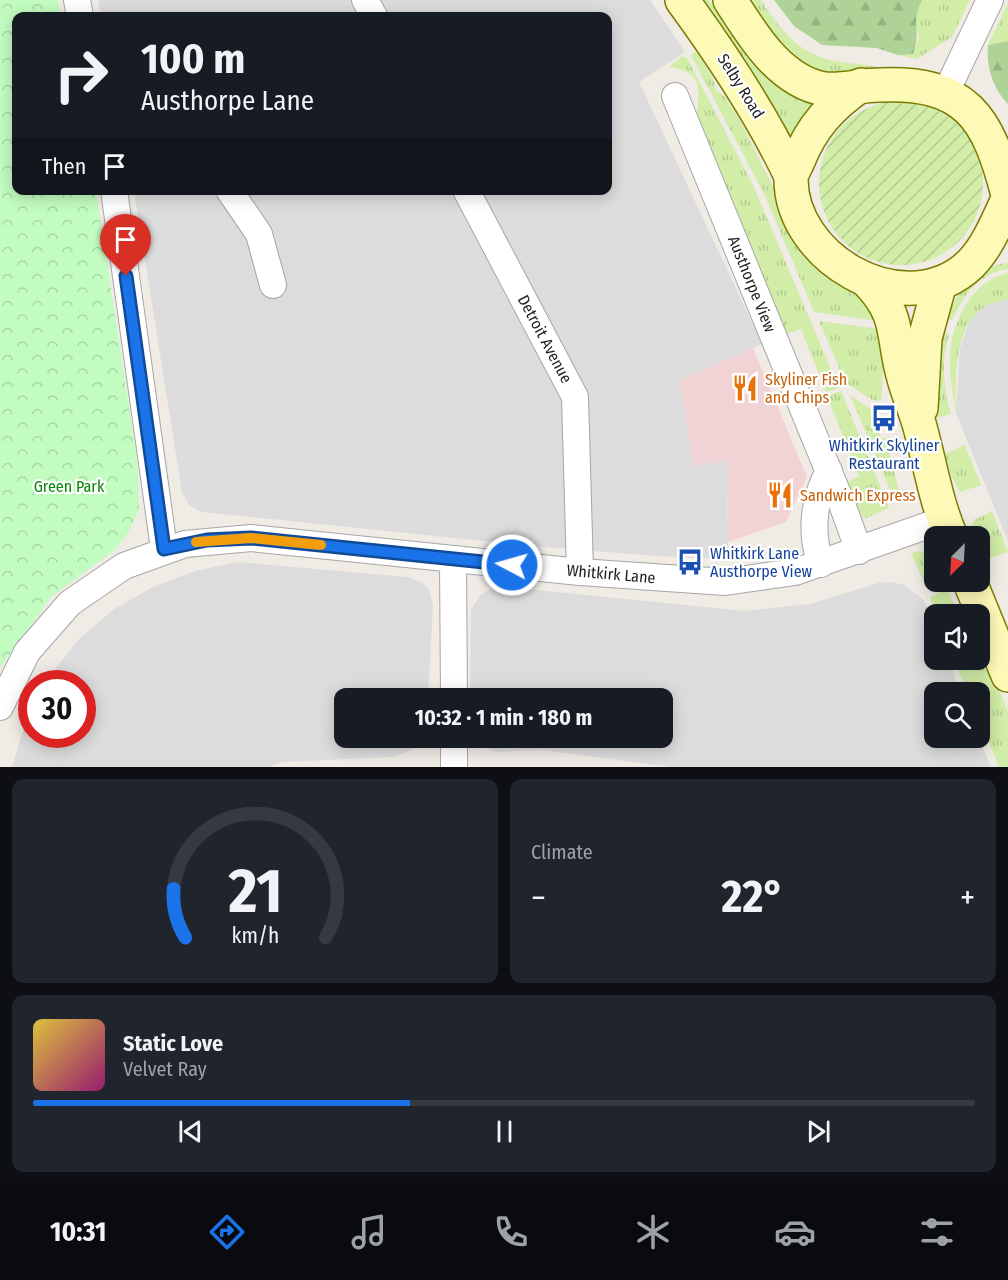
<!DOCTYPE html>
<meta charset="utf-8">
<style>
:root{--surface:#171b24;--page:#20242c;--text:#f1f3f6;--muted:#9ea1a6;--line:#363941;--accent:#1a73e8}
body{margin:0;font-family:"Fira Sans Condensed",sans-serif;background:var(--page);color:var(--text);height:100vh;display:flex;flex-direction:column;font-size:22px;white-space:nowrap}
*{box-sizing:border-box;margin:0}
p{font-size:20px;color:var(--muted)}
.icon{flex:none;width:33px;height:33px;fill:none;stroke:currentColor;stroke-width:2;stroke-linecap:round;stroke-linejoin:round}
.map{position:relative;height:767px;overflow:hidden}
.panel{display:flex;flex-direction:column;gap:12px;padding:12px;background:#0d0f14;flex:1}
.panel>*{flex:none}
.hud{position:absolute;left:12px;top:12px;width:600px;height:183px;border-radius:12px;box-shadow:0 3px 15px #0003;background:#171b24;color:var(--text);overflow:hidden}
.needle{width:39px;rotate:204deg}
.tools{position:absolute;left:924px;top:526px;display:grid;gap:12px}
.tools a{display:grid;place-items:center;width:66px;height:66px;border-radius:12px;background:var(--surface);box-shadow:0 3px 15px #0003;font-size:30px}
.speed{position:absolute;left:18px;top:670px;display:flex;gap:12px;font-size:30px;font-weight:700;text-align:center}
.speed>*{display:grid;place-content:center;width:78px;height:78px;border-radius:50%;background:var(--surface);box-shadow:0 3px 15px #0003;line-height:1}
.speed .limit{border:9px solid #d22;background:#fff;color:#111}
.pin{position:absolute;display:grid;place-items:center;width:51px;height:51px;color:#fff;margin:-62px -26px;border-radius:50% 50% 50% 0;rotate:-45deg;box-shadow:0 0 6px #0007}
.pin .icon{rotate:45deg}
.me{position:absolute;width:66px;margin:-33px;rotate:276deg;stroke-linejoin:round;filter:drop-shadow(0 0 4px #0008)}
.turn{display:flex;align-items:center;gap:21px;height:126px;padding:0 30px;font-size:27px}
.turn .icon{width:78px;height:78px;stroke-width:2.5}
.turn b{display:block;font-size:42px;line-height:51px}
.then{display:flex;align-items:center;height:57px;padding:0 30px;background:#0003;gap:12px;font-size:22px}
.big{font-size:45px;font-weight:700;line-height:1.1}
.panel .card{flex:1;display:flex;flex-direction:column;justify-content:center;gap:9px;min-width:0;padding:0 21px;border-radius:12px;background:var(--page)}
.panel .dial{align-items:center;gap:0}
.dial svg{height:156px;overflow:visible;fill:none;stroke:var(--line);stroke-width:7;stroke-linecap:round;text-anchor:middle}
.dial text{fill:var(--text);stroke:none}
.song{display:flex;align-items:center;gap:18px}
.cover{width:72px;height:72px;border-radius:9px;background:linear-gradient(135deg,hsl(50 70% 55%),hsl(320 70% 35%))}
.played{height:6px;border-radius:3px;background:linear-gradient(90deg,var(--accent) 40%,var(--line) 40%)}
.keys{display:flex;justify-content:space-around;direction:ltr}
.heat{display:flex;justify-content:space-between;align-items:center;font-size:33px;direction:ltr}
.panel .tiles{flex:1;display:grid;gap:12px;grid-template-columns:1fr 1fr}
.card:last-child{grid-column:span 2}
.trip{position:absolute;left:334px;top:688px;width:339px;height:60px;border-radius:12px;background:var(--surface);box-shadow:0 3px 15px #0003;font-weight:700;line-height:60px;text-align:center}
.tab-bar{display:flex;height:96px;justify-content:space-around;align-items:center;background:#090b0e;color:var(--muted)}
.tab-bar .icon{width:42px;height:42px}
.tab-bar .current{color:var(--accent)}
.tab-bar b{font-size:27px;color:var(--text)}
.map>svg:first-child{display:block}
.residential{fill:#dddcdc}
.commercial{fill:#f2d3d5}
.grass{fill:url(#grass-tufts)}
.forest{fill:url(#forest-firs)}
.park{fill:url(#park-crowns)}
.garden{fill:url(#garden-furrows)}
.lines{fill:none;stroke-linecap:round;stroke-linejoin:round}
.minor-casing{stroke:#a6a6a6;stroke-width:28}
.secondary-casing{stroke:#7c7c00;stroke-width:36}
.minor{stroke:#fff;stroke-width:26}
.secondary{stroke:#fdf9b7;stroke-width:33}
.route-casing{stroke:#114b97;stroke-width:15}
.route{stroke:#1a73e8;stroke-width:10}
.slow{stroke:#f59e0b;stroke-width:10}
.labels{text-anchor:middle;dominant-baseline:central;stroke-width:4.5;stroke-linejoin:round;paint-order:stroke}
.street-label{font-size:16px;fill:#1f1f1f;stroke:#fff}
.food-label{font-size:16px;fill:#c56008;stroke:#fff;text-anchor:start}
.transit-label{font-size:16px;fill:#164399;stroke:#fff}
.park-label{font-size:16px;fill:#098506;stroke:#fff}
</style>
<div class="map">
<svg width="1008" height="767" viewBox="0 0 1008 767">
<defs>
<pattern id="grass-tufts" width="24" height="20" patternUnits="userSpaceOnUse" patternTransform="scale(1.5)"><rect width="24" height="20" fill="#d1eda8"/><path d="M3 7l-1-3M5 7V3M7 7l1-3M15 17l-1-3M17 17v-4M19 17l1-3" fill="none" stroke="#b3cb90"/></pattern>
<pattern id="forest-firs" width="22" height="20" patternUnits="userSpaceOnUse" patternTransform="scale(1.5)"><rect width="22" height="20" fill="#afd297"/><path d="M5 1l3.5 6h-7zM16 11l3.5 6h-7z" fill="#96b482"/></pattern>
<pattern id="park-crowns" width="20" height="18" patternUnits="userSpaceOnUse" patternTransform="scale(1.5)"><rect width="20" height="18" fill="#c2fcc0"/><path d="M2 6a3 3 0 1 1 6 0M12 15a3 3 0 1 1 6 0" fill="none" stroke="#a6d8a5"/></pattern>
<pattern id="garden-furrows" width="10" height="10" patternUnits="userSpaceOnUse" patternTransform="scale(1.5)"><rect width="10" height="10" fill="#d1eda8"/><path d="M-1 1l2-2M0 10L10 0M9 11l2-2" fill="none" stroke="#b3cb90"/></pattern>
</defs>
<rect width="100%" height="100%" fill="#f0ebe5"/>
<!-- residential -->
<g class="residential">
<path d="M98 0H650L685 52 639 82 762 344 680 381 727 461 728 559 657 556 531 546 202 512 189 505 182 492 134 191 608 190V16H101Z"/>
<path d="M1008 299V541L956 413 960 348 970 320 986 305Z"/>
<path d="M238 562 407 577 423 583 429 589 433 605 428 699H345V738H423L416 748 395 757 282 762 269 767H12L31 703 32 735H82V684H43L80 638 114 609 153 587 195 571Z"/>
<path d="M891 582 904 585 924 600 934 626V660H948L961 693H934V738H979L991 767H671L542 750 497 752 480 746 473 738H663V699H470L471 610 481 594 497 586 744 611 810 604 878 583Z"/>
</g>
<!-- commercial -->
<path class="commercial" d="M753 348 807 477 786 522 728 542 727 461 693 466 680 380Z"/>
<!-- grass -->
<g class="grass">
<path d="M693 0H709C736 39 763 92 813 103L789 140Z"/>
<path d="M749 0H761C779 28 800 56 835 61 851 64 866 64 882 68 839 77 806 74 773 41 763 30 756 13 749 0Z"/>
<path d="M921 0H970L952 37 917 59 898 55 913 54 919 38 914 18Z"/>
<path d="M1008 3V41L988 45Z"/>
<path d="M696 51 712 76 716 90 725 97 740 121 811 262 858 297 878 321 814 312 766 198 691 55Z"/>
<path d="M682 56 687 58 753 185 839 388 826 392 801 329 781 336 697 115C699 88 703 71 669 67Z"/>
<path d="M1008 263V269C978 274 965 294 952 320L946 318C957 292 978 265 1008 263Z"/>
<path d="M1008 273V299C1001 301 992 302 986 306 952 326 956 380 956 413 953 395 949 376 950 358 951 323 971 281 1008 273Z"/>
<path d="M819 321 880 329 884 360 881 401 872 400 845 382Z"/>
<path d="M941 330 949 334C941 361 943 388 951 414L936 418 933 403Z"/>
<path d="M841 391 889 508 864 519 844 484 859 476 827 396Z"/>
<path d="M850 395 873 411 881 439 886 438 899 491 895 502Z"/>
<path d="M965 445 981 485 960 492 950 473 945 454Z"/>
<path d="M992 511 1008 552 986 560 980 556V537H971L970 530 974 520Z"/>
<path d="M920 551 934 555V582H938L925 584 911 553Z"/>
<path d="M947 589 959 615H937L930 597Z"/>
<path d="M980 642 1008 712V767H999L980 720V693H968L954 660H980Z"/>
</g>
<!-- forest -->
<g class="forest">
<path d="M774 0H922C910 24 922 31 913 54L898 55 877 48 822 45 794 26Z"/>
<path d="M1008 41V104C993 89 986 67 988 45Z"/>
</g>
<!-- park -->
<path class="park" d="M0 0H58L61 16H16V190L96 191 137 459 139 510 129 531 116 549 52 596 0 668Z"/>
<!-- garden -->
<circle class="garden" cx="901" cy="183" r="82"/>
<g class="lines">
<!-- minor casing -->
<g class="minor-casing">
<g id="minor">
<path d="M77 0 80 16"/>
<path d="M365 0 374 16"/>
<path d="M946 92 990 0"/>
<path d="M675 96 842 504 859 551"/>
<path d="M114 190 164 549"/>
<path d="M229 190 259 234 273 285"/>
<path d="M466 190 575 397 580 572"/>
<path d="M453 559 454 699"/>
<path d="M821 564C810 535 813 499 829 471"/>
<path d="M0 707 27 652 70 603 124 566 185 544 251 538 580 572 725 582 795 572 943 520"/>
<path d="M454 738V767"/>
</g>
</g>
<!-- secondary casing -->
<g class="secondary-casing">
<g id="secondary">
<path d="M682 0C723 56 761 113 791 176"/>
<path d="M730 0C752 34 779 81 824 89 841 91 862 85 879 85 966 81 988 117 1008 195"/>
<path d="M861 85C831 106 812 126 798 161 796 166 792 172 791 178 790 257 899 322 965 269 986 252 997 222 1008 199"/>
<path d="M869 283C900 316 892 334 903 375 907 392 915 409 920 427 930 464 936 502 951 537"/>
<path d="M921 408 925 338 940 283"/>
<path d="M970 582 1008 675"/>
</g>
</g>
<!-- minor -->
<use href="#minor" class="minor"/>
<!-- secondary -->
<use href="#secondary" class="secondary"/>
</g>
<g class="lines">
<!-- route casing -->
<g class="route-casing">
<path id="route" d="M126 276 164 549 207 540 251 538 512 565"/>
</g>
<!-- route -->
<use href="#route" class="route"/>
<!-- slow -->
<path class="slow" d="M196 542 251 538 321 545"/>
</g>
<!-- icons -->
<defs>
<g id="restaurant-bare" transform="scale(2.07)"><path d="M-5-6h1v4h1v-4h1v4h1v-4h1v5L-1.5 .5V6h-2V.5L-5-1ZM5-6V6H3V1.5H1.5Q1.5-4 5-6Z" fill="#e8710a" stroke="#fff" stroke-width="2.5" paint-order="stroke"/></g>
<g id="bus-bare" transform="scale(2.07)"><path d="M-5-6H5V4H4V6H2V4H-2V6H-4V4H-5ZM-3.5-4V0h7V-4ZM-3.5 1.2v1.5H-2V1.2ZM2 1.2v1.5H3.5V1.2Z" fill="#1a4fb4" stroke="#fff" stroke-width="2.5" paint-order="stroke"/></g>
</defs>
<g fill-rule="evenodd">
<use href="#restaurant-bare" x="745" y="388"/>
<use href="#bus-bare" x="884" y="418"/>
<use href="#restaurant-bare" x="780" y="495"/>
<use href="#bus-bare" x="690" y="562"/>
</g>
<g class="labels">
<!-- street labels -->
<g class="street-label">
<text transform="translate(741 86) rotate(58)">Selby Road</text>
<text transform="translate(752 284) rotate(68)">Austhorpe View</text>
<text transform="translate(545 339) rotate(62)">Detroit Avenue</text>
<text transform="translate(611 574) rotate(5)">Whitkirk Lane</text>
</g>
<!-- food labels -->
<g class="food-label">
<text x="765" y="379">Skyliner Fish<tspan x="765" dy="18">and Chips</tspan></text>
<text x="800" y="495">Sandwich Express</text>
</g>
<!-- transit labels -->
<g class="transit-label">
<text x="884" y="445">Whitkirk Skyliner<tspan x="884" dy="18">Restaurant</tspan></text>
<text x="710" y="553" text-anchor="start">Whitkirk Lane<tspan x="710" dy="18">Austhorpe View</tspan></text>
</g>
<!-- park labels -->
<g class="park-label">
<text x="69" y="486">Green Park</text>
</g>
</g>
</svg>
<div class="tools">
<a><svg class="needle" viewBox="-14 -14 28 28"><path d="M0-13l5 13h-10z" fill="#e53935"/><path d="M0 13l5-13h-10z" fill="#9ea1a6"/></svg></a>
<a><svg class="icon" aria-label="sound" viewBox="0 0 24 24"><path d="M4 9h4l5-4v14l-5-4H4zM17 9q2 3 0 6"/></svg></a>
<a><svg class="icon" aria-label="search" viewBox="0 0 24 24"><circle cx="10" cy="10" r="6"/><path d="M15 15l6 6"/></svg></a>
</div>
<div class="speed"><div class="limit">30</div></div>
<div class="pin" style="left:126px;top:276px;background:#d93025"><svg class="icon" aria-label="arrive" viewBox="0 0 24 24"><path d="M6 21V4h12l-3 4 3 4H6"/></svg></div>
<svg class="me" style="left:512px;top:565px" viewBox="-20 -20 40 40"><circle r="17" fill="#1a73e8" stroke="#fff" stroke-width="3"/><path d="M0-11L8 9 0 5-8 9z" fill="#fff"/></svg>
<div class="trip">10:32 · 1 min · 180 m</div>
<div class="hud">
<div class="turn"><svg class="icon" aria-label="right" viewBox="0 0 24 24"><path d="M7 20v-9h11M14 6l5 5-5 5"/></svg><div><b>100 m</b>Austhorpe Lane</div></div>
<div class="then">Then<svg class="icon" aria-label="arrive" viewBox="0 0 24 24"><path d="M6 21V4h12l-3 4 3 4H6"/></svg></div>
</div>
</div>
<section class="panel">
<div class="tiles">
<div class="card dial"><svg viewBox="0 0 100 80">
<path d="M14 69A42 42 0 1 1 86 69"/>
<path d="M14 69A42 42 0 0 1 8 44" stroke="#1a73e8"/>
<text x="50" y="56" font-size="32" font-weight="700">21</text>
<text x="50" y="72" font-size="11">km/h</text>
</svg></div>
<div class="card"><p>Climate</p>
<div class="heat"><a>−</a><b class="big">22°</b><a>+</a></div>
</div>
<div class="card">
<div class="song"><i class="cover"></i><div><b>Static Love</b><p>Velvet Ray</p></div></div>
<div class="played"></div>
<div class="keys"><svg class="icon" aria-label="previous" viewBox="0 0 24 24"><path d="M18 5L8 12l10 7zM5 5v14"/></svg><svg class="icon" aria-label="pause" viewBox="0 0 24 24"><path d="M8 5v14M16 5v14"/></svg><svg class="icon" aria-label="next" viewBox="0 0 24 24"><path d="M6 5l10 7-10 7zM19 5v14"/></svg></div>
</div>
</div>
</section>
<nav class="tab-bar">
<b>10:31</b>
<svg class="icon current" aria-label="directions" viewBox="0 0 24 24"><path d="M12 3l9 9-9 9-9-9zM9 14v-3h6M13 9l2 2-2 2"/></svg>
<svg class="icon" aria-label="music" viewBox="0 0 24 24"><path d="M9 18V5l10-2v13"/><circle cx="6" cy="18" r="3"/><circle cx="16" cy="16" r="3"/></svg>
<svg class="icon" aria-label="phone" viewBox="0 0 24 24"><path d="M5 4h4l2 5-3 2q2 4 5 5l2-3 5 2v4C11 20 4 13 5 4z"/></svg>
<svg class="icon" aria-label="climate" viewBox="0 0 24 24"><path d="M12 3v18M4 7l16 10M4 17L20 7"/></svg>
<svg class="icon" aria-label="car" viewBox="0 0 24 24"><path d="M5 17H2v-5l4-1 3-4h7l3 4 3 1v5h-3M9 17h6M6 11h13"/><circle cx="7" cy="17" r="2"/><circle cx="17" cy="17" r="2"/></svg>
<svg class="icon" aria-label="filters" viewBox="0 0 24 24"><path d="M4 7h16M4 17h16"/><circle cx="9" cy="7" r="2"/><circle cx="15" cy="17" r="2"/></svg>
</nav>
